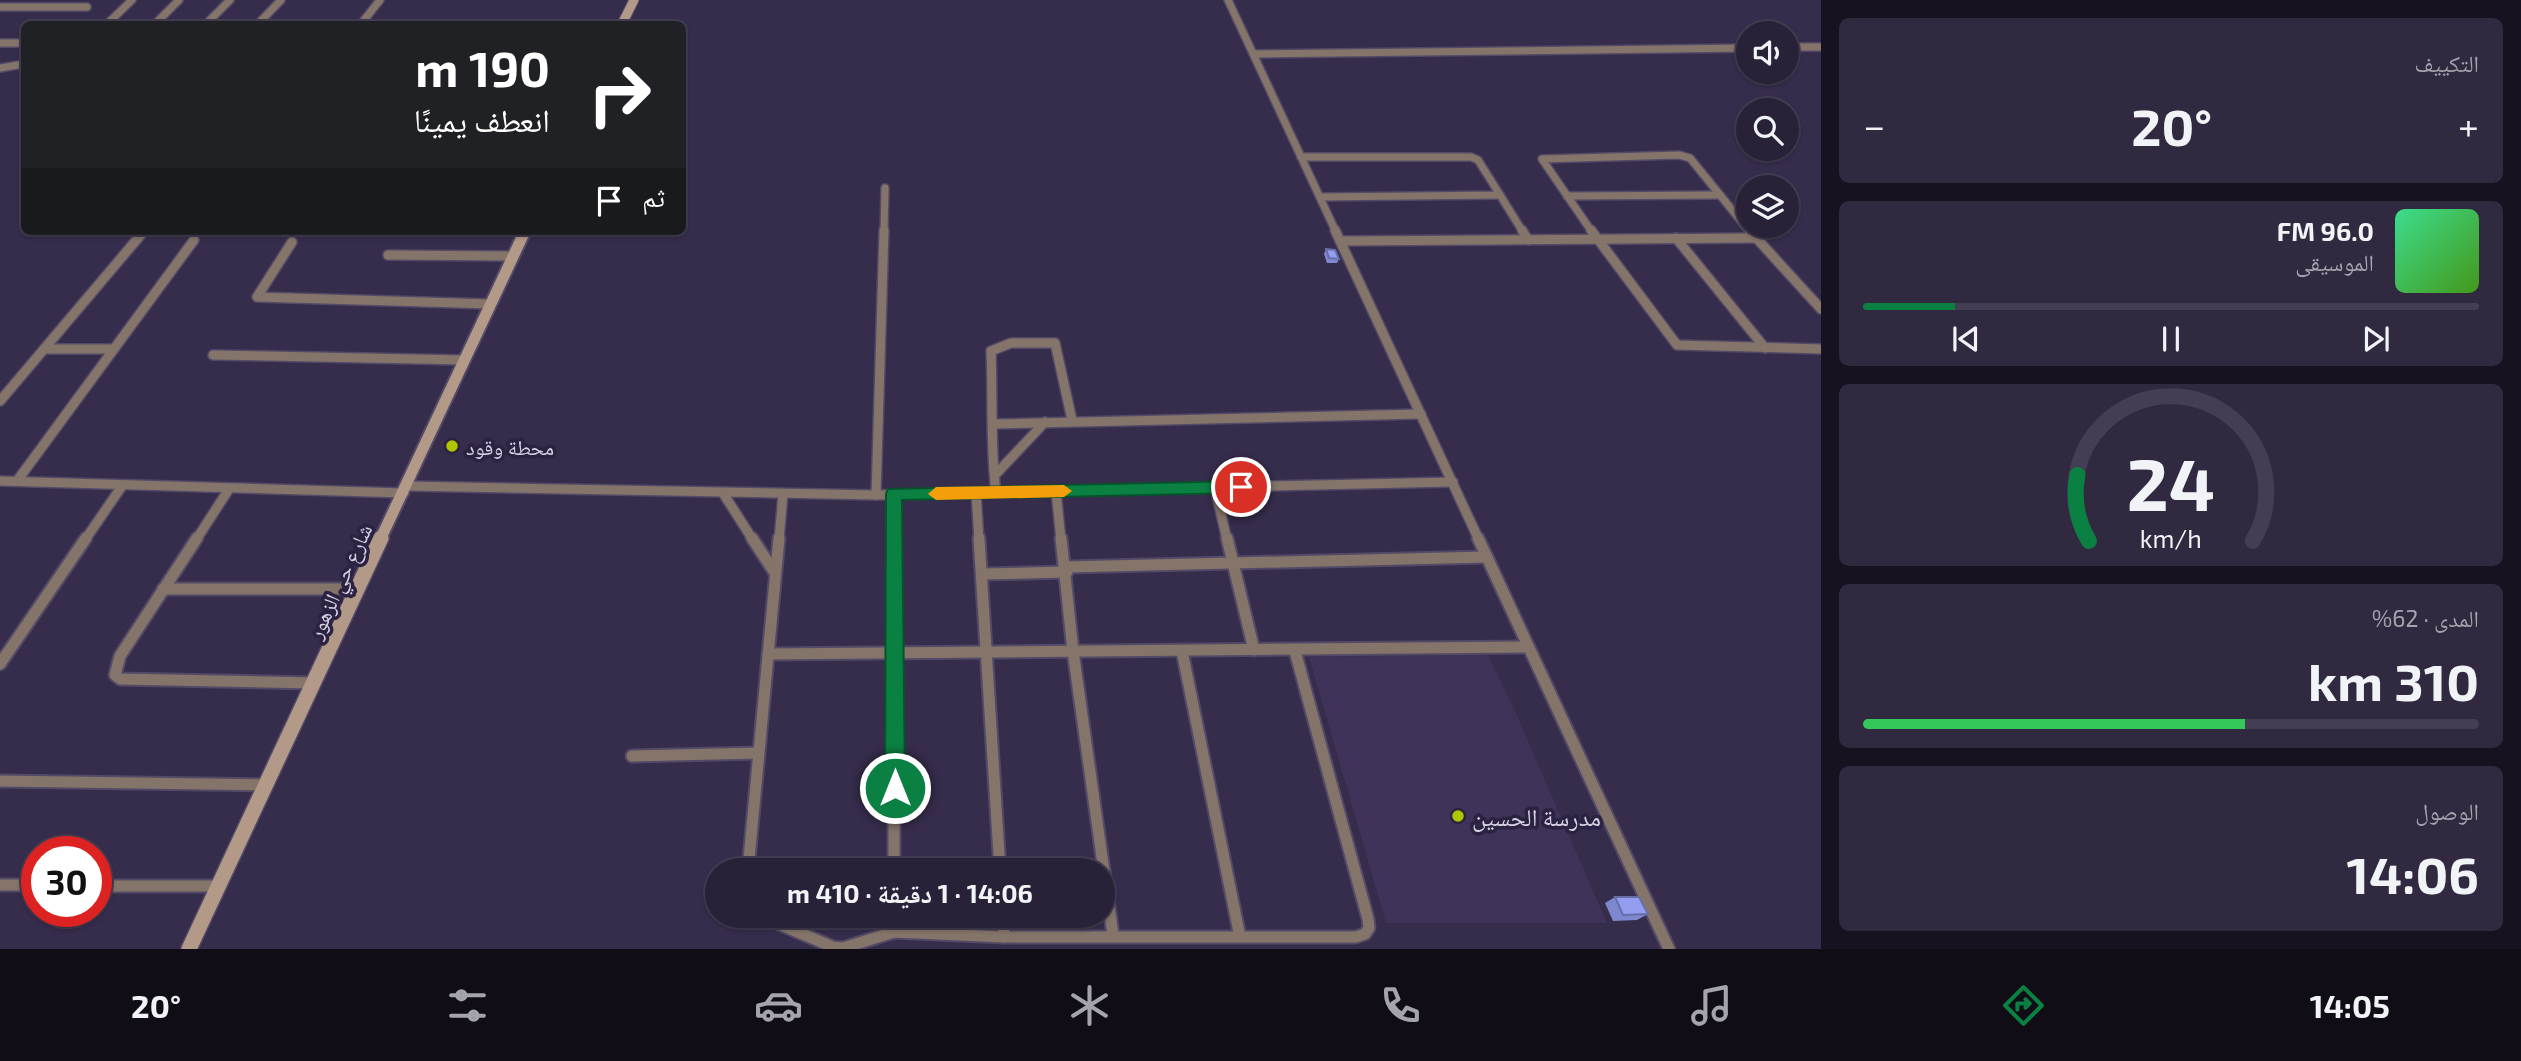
<!DOCTYPE html>
<html lang="ar">
<meta charset="utf-8">
<style>
:root{--surface:#282138;--page:#302940;--text:#f1f3f6;--muted:#a5a3ae;--line:#443e53;--accent:#0b8043}
body{margin:0;font-family:"Exo 2","Noto Naskh Arabic",sans-serif;background:var(--page);color:var(--text);direction:rtl;height:100vh;display:flex;flex-direction:column;font-size:26px;white-space:nowrap}
*{box-sizing:border-box;margin:0}
p{font-size:23px;color:var(--muted)}
.icon{flex:none;width:38px;height:38px;fill:none;stroke:currentColor;stroke-width:2;stroke-linecap:round;stroke-linejoin:round}
.map{position:relative;flex:1;overflow:hidden;direction:ltr}
.sheet{display:flex;flex-direction:column;gap:18px;padding:18px;background:#16121f;width:700px}
.sheet>*{flex:none}
.hud{position:absolute;left:21px;top:21px;width:665px;height:214px;border-radius:10px;box-shadow:0 2px 5px #0004,0 0 0 2px var(--line);direction:rtl;background:#202124;color:#fff;overflow:hidden}
.fabs{position:absolute;left:1736px;top:21px;display:grid;gap:14px}
.fabs a{display:grid;place-items:center;width:63px;height:63px;border-radius:50%;background:var(--surface);box-shadow:0 2px 5px #0004,0 0 0 2px var(--line);font-size:35px}
.speed{position:absolute;left:21px;top:836px;display:flex;gap:14px;font-size:35px;font-weight:700;text-align:center}
.speed>*{display:grid;place-content:center;width:91px;height:91px;border-radius:50%;background:var(--surface);box-shadow:0 2px 5px #0004,0 0 0 2px var(--line);line-height:1}
.speed .limit{border:10px solid #d22;background:#fff;color:#111}
.pin{position:absolute;display:grid;place-items:center;width:60px;height:60px;color:#fff;margin:-30px;border:4px solid #fff;border-radius:50%;box-shadow:0 2px 7px #0007}
.me{position:absolute;width:77px;margin:-38px;rotate:0deg;stroke-linejoin:round;filter:drop-shadow(0 0 5px #0008)}
.turn{display:flex;align-items:center;gap:24px;height:147px;padding:0 21px;font-size:32px}
.turn .icon{width:91px;height:91px;stroke-width:2.5}
.turn b{display:block;font-size:49px;line-height:60px}
.then{display:flex;align-items:center;height:66px;padding:0 21px;background:#0003;gap:14px;font-size:26px}
.big{font-size:52px;font-weight:700;line-height:1.1}
.sheet .card{flex:1;display:flex;flex-direction:column;justify-content:center;gap:10px;min-width:0;padding:0 24px;border-radius:10px;background:var(--page)}
.sheet .dial{align-items:center;gap:0}
.dial svg{height:182px;overflow:visible;fill:none;stroke:var(--line);stroke-width:7;stroke-linecap:round;text-anchor:middle}
.dial text{fill:var(--text);stroke:none}
.song{display:flex;align-items:center;gap:21px}
.cover{width:84px;height:84px;border-radius:10px;background:linear-gradient(135deg,hsl(150 70% 55%),hsl(100 70% 35%))}
.played{height:7px;border-radius:4px;background:linear-gradient(90deg,var(--accent) 15%,var(--line) 15%)}
.keys{display:flex;justify-content:space-around;direction:ltr}
.heat{display:flex;justify-content:space-between;align-items:center;font-size:38px;direction:ltr}
.charge{height:10px;border-radius:5px;background:linear-gradient(90deg,#34c759 62%,var(--line) 0)}
.trip{position:absolute;left:705px;top:858px;width:410px;height:70px;border-radius:35px;background:var(--surface);box-shadow:0 2px 5px #0004,0 0 0 2px var(--line);font-weight:700;line-height:70px;text-align:center;direction:rtl}
.dock{display:flex;height:112px;justify-content:space-around;align-items:center;background:#100d16;color:var(--muted)}
.dock .icon{width:49px;height:49px}
.dock .current{color:var(--accent)}
.dock b{font-size:32px;color:var(--text)}
main{display:flex;flex:1;min-height:0}
.map>svg:first-child{display:block}
.built{fill:#3f3359}
.lines{fill:none;stroke-linecap:round;stroke-linejoin:round}
.street-far2-casing{stroke:#534a67;stroke-width:10}
.street-far1-casing{stroke:#534a67;stroke-width:12}
.street-casing{stroke:#534a67;stroke-width:15}
.secondary-far2-casing{stroke:#534a67;stroke-width:11}
.secondary-far1-casing{stroke:#534a67;stroke-width:15}
.secondary-casing{stroke:#534a67;stroke-width:18}
.street-far2{stroke:#84746a;stroke-width:7}
.street-far1{stroke:#84746a;stroke-width:9}
.street{stroke:#84746a;stroke-width:11}
.secondary-far2{stroke:#b29988;stroke-width:9}
.secondary-far1{stroke:#b29988;stroke-width:11}
.secondary{stroke:#b29988;stroke-width:15}
.wall{fill:#7e88cf}
.building{fill:#939ef1;stroke:#676fa9;stroke-width:2}
.route{fill:#0b8043;stroke:#07532c;stroke-width:2}
.slow{fill:#f59e0b}
.poi-dot{fill:#b0c502;stroke:#2c2241;stroke-width:2.5}
.labels{text-anchor:middle;dominant-baseline:central;stroke-width:7;stroke-linejoin:round;paint-order:stroke}
.poi-label{font-size:21px;fill:#d6d1e5;stroke:#2c2241;text-anchor:start}
.street-label{font-size:21px;fill:#d6d1e5;stroke:#2c2241}
.near-poi-label{font-size:24px;fill:#d6d1e5;stroke:#2c2241;text-anchor:start}
</style>
<main>
<section class="sheet">
<div class="card"><p>التكييف</p>
<div class="heat"><a>−</a><b class="big">20°</b><a>+</a></div>
</div>
<div class="card">
<div class="song"><i class="cover"></i><div><b>96.0 FM</b><p>الموسيقى</p></div></div>
<div class="played"></div>
<div class="keys"><svg class="icon" aria-label="previous" viewBox="0 0 24 24"><path d="M18 5L8 12l10 7zM5 5v14"/></svg><svg class="icon" aria-label="pause" viewBox="0 0 24 24"><path d="M8 5v14M16 5v14"/></svg><svg class="icon" aria-label="next" viewBox="0 0 24 24"><path d="M6 5l10 7-10 7zM19 5v14"/></svg></div>
</div>
<div class="card dial"><svg viewBox="0 0 100 80">
<path d="M14 69A42 42 0 1 1 86 69"/>
<path d="M14 69A42 42 0 0 1 9 40" stroke="#0b8043"/>
<text x="50" y="56" font-size="32" font-weight="700">24</text>
<text x="50" y="72" font-size="11">km/h</text>
</svg></div>
<div class="card"><p>المدى · 62%</p><b class="big">310 km</b><div class="charge"></div></div>
<div class="card"><p>الوصول</p><b class="big">14:06</b></div>
</section>
<div class="map">
<svg width="1821" height="949" viewBox="0 0 1821 949">
<rect width="100%" height="100%" fill="#362c4b"/>
<!-- built -->
<path class="built" d="M1488 655 1515 711 1607 923H1386L1309 657Z"/>
<g class="lines">
<!-- street-far2 casing -->
<g class="street-far2-casing">
<g id="street-far2">
<path d="M1228 0 1336 232"/>
<path d="M0 7H87"/>
<path d="M107 24 132 0"/>
<path d="M155 24 179 0"/>
<path d="M206 24 230 0"/>
<path d="M258 24 281 0"/>
<path d="M361 24 380 0"/>
<path d="M0 43H24"/>
<path d="M1787 47H1821"/>
<path d="M1253 54 1748 48"/>
<path d="M0 68 24 64"/>
<path d="M1301 157H1471L1478 160 1500 195 1320 197"/>
<path d="M1500 195 1523 232"/>
<path d="M1567 196 1720 195"/>
<path d="M884 232 885 188"/>
<path d="M1592 232 1542 159 1679 155 1690 158 1750 232"/>
</g>
</g>
<!-- street-far1 casing -->
<g class="street-far1-casing">
<g id="street-far1">
<path d="M1335 230 1479 540"/>
<path d="M1522 230 1528 240"/>
<path d="M1591 230 1677 345 1821 349"/>
<path d="M1749 230 1821 309"/>
<path d="M1676 238 1765 348"/>
<path d="M1340 241 1755 238"/>
<path d="M292 242 257 297 491 304"/>
<path d="M388 255 513 256"/>
<path d="M45 349H114"/>
<path d="M213 355 465 360"/>
<path d="M0 401 144 231"/>
<path d="M994 424 1421 414"/>
<path d="M995 475 1045 422"/>
<path d="M0 481 404 493"/>
<path d="M17 481 194 240"/>
<path d="M407 486 876 495 1453 482"/>
<path d="M1215 488 1227 540"/>
<path d="M1056 491 1061 540"/>
<path d="M723 493 753 540"/>
<path d="M976 493 979 540"/>
<path d="M996 493C990 446 993 398 991 351L1011 343H1055L1072 420"/>
<path d="M894 494V540"/>
<path d="M876 495 884 230"/>
<path d="M85 540 122 486"/>
<path d="M196 540 229 489"/>
<path d="M779 540 783 494"/>
</g>
</g>
<!-- street casing -->
<g class="street-casing">
<g id="street">
<path d="M197 538 120 656 115 675 120 679 314 683"/>
<path d="M752 538 775 573"/>
<path d="M894 538V870"/>
<path d="M979 538 1000 870"/>
<path d="M1061 538 1073 651 1113 935"/>
<path d="M1227 538 1254 650"/>
<path d="M1478 538 1669 949"/>
<path d="M1066 567 1487 557"/>
<path d="M983 574 1067 572"/>
<path d="M163 589H358"/>
<path d="M1182 651 1240 937"/>
<path d="M768 654 1527 647"/>
<path d="M0 664 86 538"/>
<path d="M632 756 758 753"/>
<path d="M0 781 267 785"/>
<path d="M748 870 779 538"/>
<path d="M0 885H37"/>
<path d="M96 886H219"/>
<path d="M758 915 833 947 843 948 894 932 1004 937H1356L1365 934 1369 928 1368 919 1295 651"/>
<path d="M894 915V932"/>
<path d="M1003 915 1004 937"/>
</g>
</g>
<!-- secondary-far2 casing -->
<g class="secondary-far2-casing">
<path id="secondary-far2" d="M622 24 634 0"/>
</g>
<!-- secondary-far1 casing -->
<g class="secondary-far1-casing">
<path id="secondary-far1" d="M380 540 525 231"/>
</g>
<!-- secondary casing -->
<g class="secondary-casing">
<path id="secondary" d="M189 949 381 538"/>
</g>
<!-- street-far2 -->
<use href="#street-far2" class="street-far2"/>
<!-- street-far1 -->
<use href="#street-far1" class="street-far1"/>
<!-- street -->
<use href="#street" class="street"/>
<!-- secondary-far2 -->
<use href="#secondary-far2" class="secondary-far2"/>
<!-- secondary-far1 -->
<use href="#secondary-far1" class="secondary-far1"/>
<!-- secondary -->
<use href="#secondary" class="secondary"/>
</g>
<!-- wall -->
<g class="wall">
<path d="M1326 249 1339 259 1337 263H1327L1324 254Z"/>
<path d="M1615 897 1648 914 1637 920 1613 921 1605 903Z"/>
</g>
<!-- building -->
<g class="building">
<path d="M1326 249 1335 250 1339 259 1329 258Z"/>
<path d="M1615 897H1639L1648 914 1623 915Z"/>
</g>
<!-- route -->
<path class="route" d="M1241 481 1249 487 1241 493 902 500 905 788 902 795 895 798 887 795 885 788 886 494 888 489Z"/>
<!-- slow -->
<path class="slow" d="M1064 485 1072 491 1064 497 936 500 928 494 936 487Z"/>
<!-- markers -->
<g class="poi-dot">
<circle cx="452" cy="446" r="7"/>
<circle cx="1458" cy="816" r="7"/>
</g>
<g class="labels">
<!-- poi labels -->
<g class="poi-label">
<text x="466" y="446">محطة وقود</text>
</g>
<!-- street labels -->
<g class="street-label">
<text transform="translate(339 581) rotate(-65)">شارع حي الزهور</text>
</g>
<!-- near-poi labels -->
<g class="near-poi-label">
<text x="1472" y="816">مدرسة الحسين</text>
</g>
</g>
</svg>
<div class="fabs">
<a><svg class="icon" aria-label="sound" viewBox="0 0 24 24"><path d="M4 9h4l5-4v14l-5-4H4zM17 9q2 3 0 6"/></svg></a>
<a><svg class="icon" aria-label="search" viewBox="0 0 24 24"><circle cx="10" cy="10" r="6"/><path d="M15 15l6 6"/></svg></a>
<a><svg class="icon" aria-label="layers" viewBox="0 0 24 24"><path d="M12 4l9 5-9 5-9-5zM3 14l9 5 9-5"/></svg></a>
</div>
<div class="speed"><div class="limit">30</div></div>
<div class="pin" style="left:1241px;top:487px;background:#d93025"><svg class="icon" aria-label="arrive" viewBox="0 0 24 24"><path d="M6 21V4h12l-3 4 3 4H6"/></svg></div>
<svg class="me" style="left:895px;top:788px" viewBox="-20 -20 40 40"><circle r="17" fill="#0b8043" stroke="#fff" stroke-width="3"/><path d="M0-11L8 9 0 5-8 9z" fill="#fff"/></svg>
<div class="trip">14:06 · 1 دقيقة · 410 m</div>
<div class="hud">
<div class="turn"><svg class="icon" aria-label="right" viewBox="0 0 24 24"><path d="M7 20v-9h11M14 6l5 5-5 5"/></svg><div><b>190 m</b>انعطف يمينًا</div></div>
<div class="then">ثم<svg class="icon" aria-label="arrive" viewBox="0 0 24 24"><path d="M6 21V4h12l-3 4 3 4H6"/></svg></div>
</div>
</div>
</main>
<nav class="dock">
<b>14:05</b>
<svg class="icon current" aria-label="directions" viewBox="0 0 24 24"><path d="M12 3l9 9-9 9-9-9zM9 14v-3h6M13 9l2 2-2 2"/></svg>
<svg class="icon" aria-label="music" viewBox="0 0 24 24"><path d="M9 18V5l10-2v13"/><circle cx="6" cy="18" r="3"/><circle cx="16" cy="16" r="3"/></svg>
<svg class="icon" aria-label="phone" viewBox="0 0 24 24"><path d="M5 4h4l2 5-3 2q2 4 5 5l2-3 5 2v4C11 20 4 13 5 4z"/></svg>
<svg class="icon" aria-label="climate" viewBox="0 0 24 24"><path d="M12 3v18M4 7l16 10M4 17L20 7"/></svg>
<svg class="icon" aria-label="car" viewBox="0 0 24 24"><path d="M5 17H2v-5l4-1 3-4h7l3 4 3 1v5h-3M9 17h6M6 11h13"/><circle cx="7" cy="17" r="2"/><circle cx="17" cy="17" r="2"/></svg>
<svg class="icon" aria-label="filters" viewBox="0 0 24 24"><path d="M4 7h16M4 17h16"/><circle cx="9" cy="7" r="2"/><circle cx="15" cy="17" r="2"/></svg>
<b>20°</b>
</nav>
